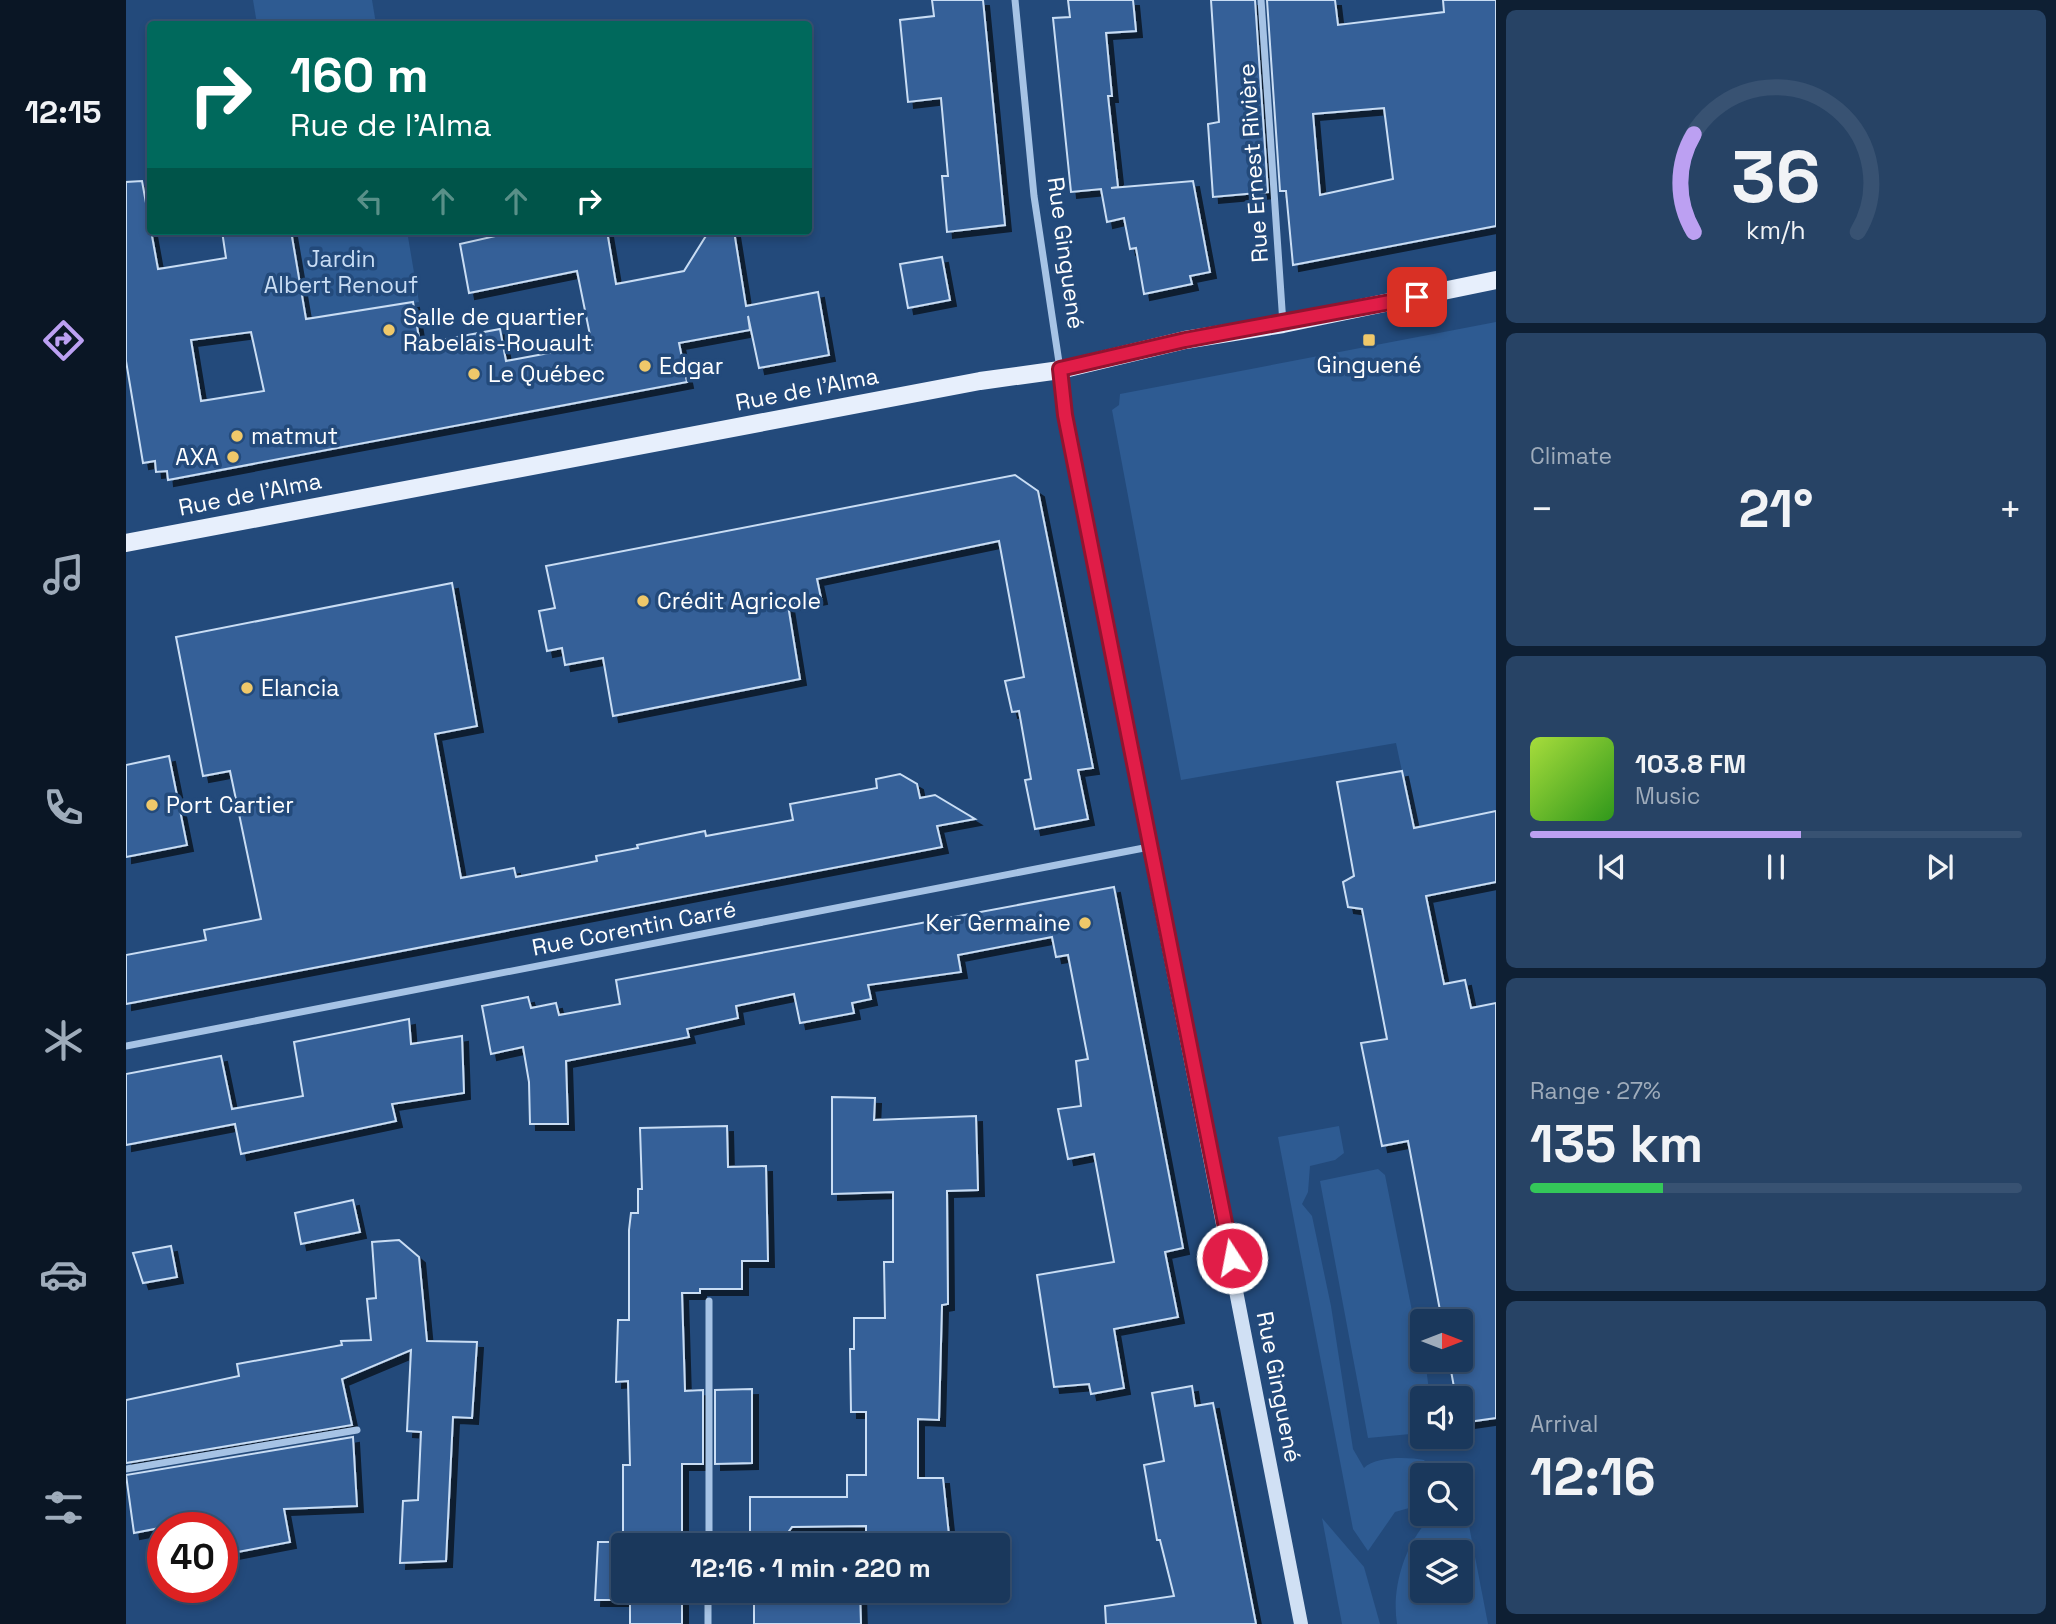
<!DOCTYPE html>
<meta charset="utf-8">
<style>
:root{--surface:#1a385c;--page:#274365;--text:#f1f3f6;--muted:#9facbb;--line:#385272;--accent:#bca0f2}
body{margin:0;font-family:"Space Grotesk",sans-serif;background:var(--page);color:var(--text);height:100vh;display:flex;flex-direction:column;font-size:26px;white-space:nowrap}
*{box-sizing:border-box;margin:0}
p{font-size:23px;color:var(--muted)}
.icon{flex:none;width:38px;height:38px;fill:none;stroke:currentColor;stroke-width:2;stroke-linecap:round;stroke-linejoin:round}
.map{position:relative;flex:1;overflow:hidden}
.drawer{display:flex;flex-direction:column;gap:10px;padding:10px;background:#0e1f33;width:560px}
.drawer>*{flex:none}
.banner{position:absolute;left:21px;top:21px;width:665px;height:214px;border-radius:7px;box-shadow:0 4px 10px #0003,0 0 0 2px var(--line);background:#00695c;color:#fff;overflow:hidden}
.needle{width:46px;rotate:90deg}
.controls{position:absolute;left:1284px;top:1309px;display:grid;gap:14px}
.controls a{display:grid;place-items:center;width:63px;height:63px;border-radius:7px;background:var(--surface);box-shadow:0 4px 10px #0003,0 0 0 2px var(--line);font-size:35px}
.speed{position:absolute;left:21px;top:1512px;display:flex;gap:14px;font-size:35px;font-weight:700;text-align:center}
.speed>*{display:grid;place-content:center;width:91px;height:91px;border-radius:50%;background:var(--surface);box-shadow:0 4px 10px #0003,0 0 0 2px var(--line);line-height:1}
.speed .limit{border:10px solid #d22;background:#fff;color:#111}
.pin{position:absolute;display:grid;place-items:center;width:60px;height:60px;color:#fff;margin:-30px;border-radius:14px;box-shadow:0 4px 10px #0006}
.me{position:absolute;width:77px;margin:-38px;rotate:349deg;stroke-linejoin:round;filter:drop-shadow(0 0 5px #0008)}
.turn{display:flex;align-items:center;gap:24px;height:147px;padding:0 28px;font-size:32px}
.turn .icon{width:91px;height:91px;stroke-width:2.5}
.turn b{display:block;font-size:49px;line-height:60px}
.lanes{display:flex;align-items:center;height:66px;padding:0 28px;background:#0003;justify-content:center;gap:35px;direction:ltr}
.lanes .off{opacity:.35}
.big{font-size:52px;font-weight:700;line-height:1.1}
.drawer .widget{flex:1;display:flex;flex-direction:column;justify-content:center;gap:10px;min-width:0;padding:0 24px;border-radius:10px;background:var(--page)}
.drawer .dial{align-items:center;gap:0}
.dial svg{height:182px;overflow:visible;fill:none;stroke:var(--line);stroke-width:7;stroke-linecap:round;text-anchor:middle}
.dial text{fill:var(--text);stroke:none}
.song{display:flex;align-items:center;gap:21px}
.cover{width:84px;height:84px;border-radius:10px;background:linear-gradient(135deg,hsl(80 70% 55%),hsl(110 70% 35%))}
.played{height:7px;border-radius:4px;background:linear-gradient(90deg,var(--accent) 55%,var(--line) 55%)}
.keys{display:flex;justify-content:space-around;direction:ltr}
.heat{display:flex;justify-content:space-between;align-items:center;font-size:38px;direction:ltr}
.charge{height:10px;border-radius:5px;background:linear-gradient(90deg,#34c759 27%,var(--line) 0)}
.trip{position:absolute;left:485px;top:1533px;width:399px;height:70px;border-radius:7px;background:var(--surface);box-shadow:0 4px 10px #0003,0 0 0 2px var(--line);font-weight:700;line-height:70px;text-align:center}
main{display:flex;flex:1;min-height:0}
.dock{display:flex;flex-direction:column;width:126px;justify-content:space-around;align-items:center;background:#0a1625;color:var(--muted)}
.dock .icon{width:49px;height:49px}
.dock .current{color:var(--accent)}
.dock b{font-size:32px;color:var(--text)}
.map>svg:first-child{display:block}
.green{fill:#2e5b92;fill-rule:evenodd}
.building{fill:#346098;stroke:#c9ddf4;stroke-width:2;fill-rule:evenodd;filter:url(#shadow)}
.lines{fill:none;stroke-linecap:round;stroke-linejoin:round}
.street{stroke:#a6c3e5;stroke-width:7}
.secondary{stroke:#d0e0f4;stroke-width:14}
.primary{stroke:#e7effc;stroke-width:18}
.route-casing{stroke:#92132f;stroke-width:18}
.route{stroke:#e11d48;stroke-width:12}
.poi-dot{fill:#efc86a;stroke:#234a7b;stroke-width:2.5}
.labels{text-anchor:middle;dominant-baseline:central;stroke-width:7;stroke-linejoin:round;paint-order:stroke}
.street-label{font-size:23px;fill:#fff;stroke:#234a7b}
.park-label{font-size:23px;fill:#c9ddf4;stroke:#234a7b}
.poi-label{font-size:23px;fill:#fff;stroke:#234a7b;text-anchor:start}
</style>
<main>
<nav class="dock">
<b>12:15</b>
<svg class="icon current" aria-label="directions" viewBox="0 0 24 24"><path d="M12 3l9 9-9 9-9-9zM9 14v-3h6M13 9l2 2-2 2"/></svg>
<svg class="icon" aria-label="music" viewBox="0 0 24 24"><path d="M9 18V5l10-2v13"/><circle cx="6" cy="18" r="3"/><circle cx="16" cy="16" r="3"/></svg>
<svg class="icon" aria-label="phone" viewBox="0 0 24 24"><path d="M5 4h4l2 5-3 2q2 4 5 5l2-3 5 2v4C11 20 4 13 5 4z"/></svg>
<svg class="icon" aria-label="climate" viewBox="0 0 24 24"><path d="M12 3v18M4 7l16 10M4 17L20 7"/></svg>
<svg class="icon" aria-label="car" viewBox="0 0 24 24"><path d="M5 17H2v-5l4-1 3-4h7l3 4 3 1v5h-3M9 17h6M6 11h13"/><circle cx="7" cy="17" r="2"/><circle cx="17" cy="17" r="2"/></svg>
<svg class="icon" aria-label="filters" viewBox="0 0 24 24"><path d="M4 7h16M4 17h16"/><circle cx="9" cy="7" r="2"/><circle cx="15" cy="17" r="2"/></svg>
</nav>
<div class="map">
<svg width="1370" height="1624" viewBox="0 0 1370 1624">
<defs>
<filter id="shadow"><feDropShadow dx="6" dy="6" stdDeviation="0" flood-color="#0009"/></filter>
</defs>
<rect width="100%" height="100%" fill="#234a7b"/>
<!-- green -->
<g class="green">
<path d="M127 0H246L250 24H131Z"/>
<path d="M166 231H281L293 302 214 314 239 443 203 450Z"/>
<path d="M1370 322V811L1288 828 1270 743 1055 780 986 410 993 405 994 394Z"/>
<path d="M1213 1126 1218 1153 1209 1160 1184 1166 1182 1192 1176 1204 1186 1216 1205 1306 1227 1449 1238 1468C1250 1456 1282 1457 1298 1460L1309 1475H1297V1504L1269 1512 1242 1551 1227 1529 1152 1137Z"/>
<path d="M1252 1169 1259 1175 1286 1311 1296 1337 1304 1398H1297L1295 1433 1242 1438 1194 1181Z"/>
<path d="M1339 1505 1362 1624H1271C1265 1586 1280 1540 1308 1514H1335V1506ZM1297 1552H1335V1591H1297Z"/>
<path d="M1196 1518 1238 1567 1254 1624H1216Z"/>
</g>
<!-- building -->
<g class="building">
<path d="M806 0H857L879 225 821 232 816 176H822L815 98 782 102 774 20 808 16Z"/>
<path d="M942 0H1007L1010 31 980 33 986 96H982L992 187 985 188 1067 181 1084 272 1064 276 1066 284 1018 294 1010 248 1004 249 998 218 981 222 975 189 945 192 927 18 944 17Z"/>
<path d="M1085 0H1129L1142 192 1087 197 1082 124 1093 122Z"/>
<path d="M1141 0H1209L1212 25 1318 12 1317 0H1370V226L1167 265 1160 191H1154ZM1258 108 1267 179 1194 195 1187 114Z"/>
<path d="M16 181 32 269 100 258 96 231H165L180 319 287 302 294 344 374 329 380 361 466 345 451 271 343 293 334 244 392 231H481L490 284 558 271 583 231H608L620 306 692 292 703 355 633 368 622 316 624 330 553 343 561 382 42 480 41 471 30 472 29 461 17 463 0 361V182ZM125 332 138 391 75 401 65 340Z"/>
<path d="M816 257 824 300 782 308 774 264Z"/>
<path d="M889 475 912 491 967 768 952 770 962 819 909 829 899 780 905 779 893 711 886 712 879 681 898 677 873 541 691 579 695 598 662 605 674 679 487 716 477 658 439 665 436 648 421 651 413 611 429 608 420 566Z"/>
<path d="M326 583 351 726 309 734 335 878 388 868 390 877 471 861 470 856 512 848 511 845 579 831 580 836 667 820 664 804 751 788 750 779 774 774 791 784 794 798 809 795 849 819 811 826 816 847 0 1004V955L80 940 78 930 135 919 104 771 77 776 50 637Z"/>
<path d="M43 756 61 845 0 857V765Z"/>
<path d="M1276 771 1288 828 1370 811V882L1300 896 1318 984 1339 980 1345 1008 1370 1003V1418L1335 1423V1398H1330L1323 1360H1335V1321H1316L1282 1141 1256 1146 1235 1043 1261 1039 1236 909 1222 907 1217 882 1228 876 1211 782Z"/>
<path d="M988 887 1057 1248 1039 1252 1052 1317 988 1329 998 1388 965 1394 963 1384 928 1387 911 1275 988 1262 968 1154 942 1159 932 1109 955 1106 950 1061 962 1059 942 955 930 957 926 937 832 955 835 972 742 985 745 999 726 1003 728 1013 674 1023 668 994 610 1006 612 1018 561 1029 563 1037 440 1061 442 1124H404L403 1082 397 1047 365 1054 356 1006 402 997 405 1008 430 1003 433 1015 494 1004 490 980Z"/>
<path d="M283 1019 285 1044 336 1036 338 1093 266 1104 270 1121 115 1154 109 1124 0 1145V1074L95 1056 106 1109 177 1096 168 1042Z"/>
<path d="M706 1097 749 1098 748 1120 850 1116 852 1190 821 1191 822 1304 816 1305 813 1420 792 1419V1478H817L824 1545H740V1526L666 1527 653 1545H624V1497H721V1475H740V1412H725L724 1349H728V1318H759L758 1262H767V1192L706 1194Z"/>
<path d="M601 1126 602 1167 640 1166 642 1261H616V1289H574V1293H556L559 1391 577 1390V1464H556V1545H497V1591H556V1624H504V1600H469L472 1542H497V1465H504L502 1381 490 1382 492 1320H503V1230L505 1213H512V1189H516L514 1128Z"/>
<path d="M227 1200 234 1232 175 1244 169 1213Z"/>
<path d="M273 1240 293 1257 301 1341 351 1342 346 1418 327 1417 320 1561 274 1563 277 1501 292 1500 295 1432 281 1431 285 1350 216 1379 226 1425 0 1463V1400L113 1376 111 1364 216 1345 215 1341 245 1340 241 1299 250 1298 246 1242Z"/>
<path d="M45 1246 51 1277 17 1283 7 1253Z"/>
<path d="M1066 1386 1069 1406 1087 1403 1130 1624H980L979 1606 1048 1596 1034 1540H1031L1018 1465 1038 1461 1026 1393Z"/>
<path d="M626 1389V1463L589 1464V1390Z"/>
<path d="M227 1437 231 1506 158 1509 164 1542 96 1555V1528H65L64 1522 8 1533 0 1475Z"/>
<path d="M628 1591H734L735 1624H628Z"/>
</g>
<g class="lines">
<!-- street -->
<g class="street">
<path d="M889 0 908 196 934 369"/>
<path d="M1135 0 1157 324"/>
<path d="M0 1046 1023 847"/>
<path d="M0 1469 231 1430"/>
<path d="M583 1545V1301"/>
<path d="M582 1624V1591"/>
</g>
<!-- secondary -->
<path class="secondary" d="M934 370 939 415 1175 1624"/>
<!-- primary -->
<path class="primary" d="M0 543 854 381 934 370 1059 340 1157 324 1370 280"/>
</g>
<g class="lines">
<!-- route casing -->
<g class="route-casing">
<path id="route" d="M1106 1258 939 415 934 369 1059 340 1291 297"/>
</g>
<!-- route -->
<use href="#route" class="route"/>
</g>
<!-- markers -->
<g class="poi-dot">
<circle cx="263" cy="330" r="7"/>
<rect x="1236" y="333" width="14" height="14" rx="3.5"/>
<circle cx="519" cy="366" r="7"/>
<circle cx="348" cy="374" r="7"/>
<circle cx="111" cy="436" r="7"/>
<circle cx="107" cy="457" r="7"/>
<circle cx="517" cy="601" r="7"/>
<circle cx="121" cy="688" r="7"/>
<circle cx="26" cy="805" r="7"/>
<circle cx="959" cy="923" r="7"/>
</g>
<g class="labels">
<!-- street labels -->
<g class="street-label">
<text transform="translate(1127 163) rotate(-94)">Rue Ernest Rivière</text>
<text transform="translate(940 253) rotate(82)">Rue Ginguené</text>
<text transform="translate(681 389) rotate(-11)">Rue de l'Alma</text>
<text transform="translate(124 494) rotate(-11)">Rue de l'Alma</text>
<text transform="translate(508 928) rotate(-11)">Rue Corentin Carré</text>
<text transform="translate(1153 1387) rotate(79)">Rue Ginguené</text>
</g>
<!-- park labels -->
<g class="park-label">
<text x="215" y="259">Jardin<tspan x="215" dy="26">Albert Renouf</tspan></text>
</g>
<!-- poi labels -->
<g class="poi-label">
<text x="277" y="317">Salle de quartier<tspan x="277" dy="26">Rabelais-Rouault</tspan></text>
<text x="1243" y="365" text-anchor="middle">Ginguené</text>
<text x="533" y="366">Edgar</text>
<text x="362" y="374">Le Québec</text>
<text x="125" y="436">matmut</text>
<text x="93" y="457" text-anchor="end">AXA</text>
<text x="531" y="601">Crédit Agricole</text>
<text x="135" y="688">Elancia</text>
<text x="40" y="805">Port Cartier</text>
<text x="945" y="923" text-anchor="end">Ker Germaine</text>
</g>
</g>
</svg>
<div class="controls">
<a><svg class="needle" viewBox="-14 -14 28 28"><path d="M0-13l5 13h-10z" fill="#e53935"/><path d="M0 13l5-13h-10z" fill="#9facbb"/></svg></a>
<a><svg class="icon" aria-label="sound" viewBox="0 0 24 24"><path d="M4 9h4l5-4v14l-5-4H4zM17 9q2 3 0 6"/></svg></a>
<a><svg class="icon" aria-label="search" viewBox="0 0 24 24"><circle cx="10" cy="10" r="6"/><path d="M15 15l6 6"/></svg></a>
<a><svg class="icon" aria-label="layers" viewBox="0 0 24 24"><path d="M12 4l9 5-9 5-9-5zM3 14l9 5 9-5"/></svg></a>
</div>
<div class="speed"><div class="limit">40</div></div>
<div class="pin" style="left:1291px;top:297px;background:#d93025"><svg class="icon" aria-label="arrive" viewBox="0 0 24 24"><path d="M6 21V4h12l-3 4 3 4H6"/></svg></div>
<svg class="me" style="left:1106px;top:1258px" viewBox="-20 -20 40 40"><circle r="17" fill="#e11d48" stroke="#fff" stroke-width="3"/><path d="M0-11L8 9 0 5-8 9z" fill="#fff"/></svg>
<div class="trip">12:16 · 1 min · 220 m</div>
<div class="banner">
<div class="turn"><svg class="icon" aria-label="right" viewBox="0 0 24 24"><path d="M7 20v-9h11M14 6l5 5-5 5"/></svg><div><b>160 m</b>Rue de l'Alma</div></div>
<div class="lanes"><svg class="icon off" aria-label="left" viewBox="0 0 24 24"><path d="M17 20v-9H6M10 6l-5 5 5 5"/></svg><svg class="icon off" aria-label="ahead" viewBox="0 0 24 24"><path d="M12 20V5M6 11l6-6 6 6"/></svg><svg class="icon off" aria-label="ahead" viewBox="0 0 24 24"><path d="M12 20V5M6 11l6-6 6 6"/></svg><svg class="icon" aria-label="right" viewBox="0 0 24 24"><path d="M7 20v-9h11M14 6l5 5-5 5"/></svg></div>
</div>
</div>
<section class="drawer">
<div class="widget dial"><svg viewBox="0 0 100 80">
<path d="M14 69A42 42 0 1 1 86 69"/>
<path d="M14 69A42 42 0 0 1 14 26" stroke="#bca0f2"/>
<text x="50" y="56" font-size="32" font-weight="700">36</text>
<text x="50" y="72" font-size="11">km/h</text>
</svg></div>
<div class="widget"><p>Climate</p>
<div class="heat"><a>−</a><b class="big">21°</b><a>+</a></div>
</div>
<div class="widget">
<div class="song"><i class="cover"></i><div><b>103.8 FM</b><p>Music</p></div></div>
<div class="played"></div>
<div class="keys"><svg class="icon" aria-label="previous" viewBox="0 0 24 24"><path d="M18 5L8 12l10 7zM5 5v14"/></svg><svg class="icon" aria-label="pause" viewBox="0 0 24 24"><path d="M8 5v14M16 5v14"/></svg><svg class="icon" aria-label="next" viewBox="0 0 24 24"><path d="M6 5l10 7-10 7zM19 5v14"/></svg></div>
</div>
<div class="widget"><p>Range · 27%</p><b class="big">135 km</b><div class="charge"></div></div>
<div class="widget"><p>Arrival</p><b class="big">12:16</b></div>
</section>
</main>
